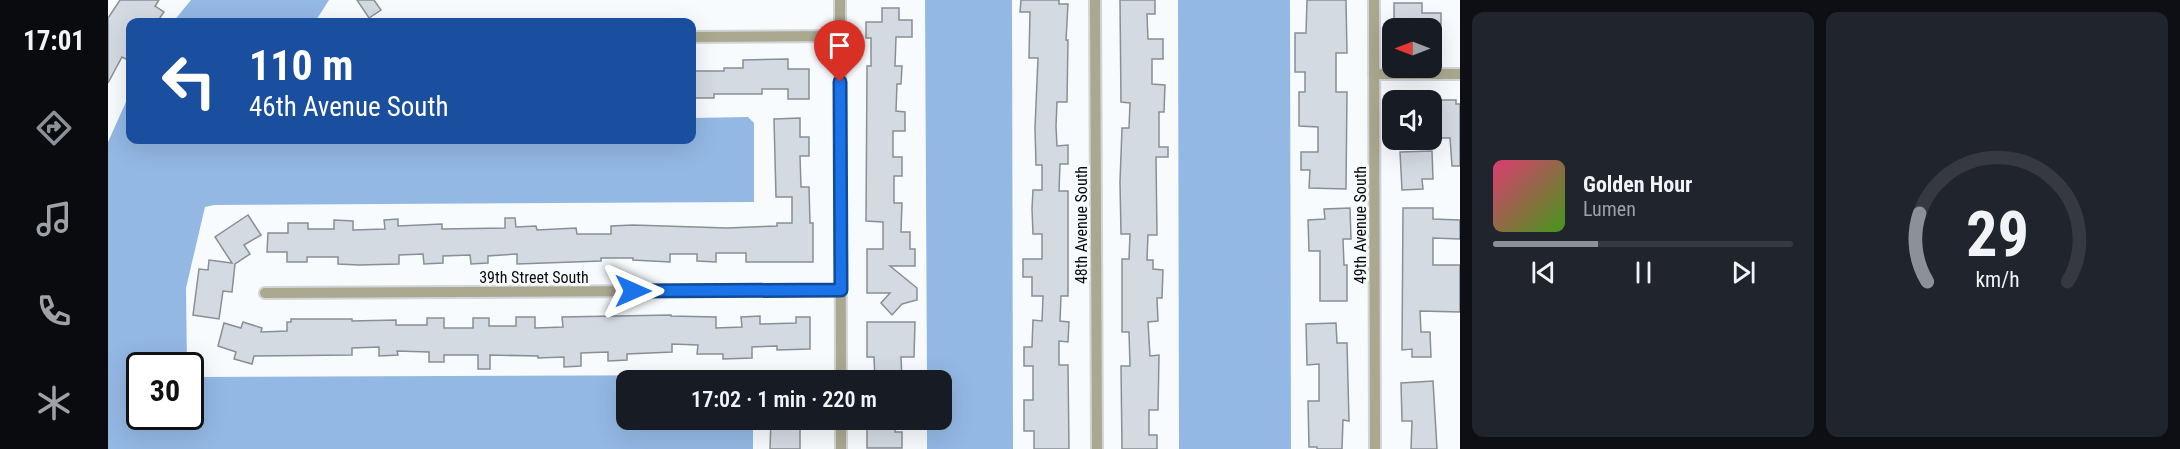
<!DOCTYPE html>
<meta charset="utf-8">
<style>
:root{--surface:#171b24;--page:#20242c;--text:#f1f3f6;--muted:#9ea1a6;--line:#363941;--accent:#8c9099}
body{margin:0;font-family:"Roboto Condensed",sans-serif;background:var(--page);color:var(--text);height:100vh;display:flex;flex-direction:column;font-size:22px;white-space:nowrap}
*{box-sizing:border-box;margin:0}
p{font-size:20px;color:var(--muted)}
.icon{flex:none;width:33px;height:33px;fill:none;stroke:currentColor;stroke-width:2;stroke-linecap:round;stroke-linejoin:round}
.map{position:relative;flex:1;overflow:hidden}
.details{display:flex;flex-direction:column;gap:12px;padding:12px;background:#0d0f14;width:720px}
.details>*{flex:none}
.hud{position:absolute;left:18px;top:18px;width:570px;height:126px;border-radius:12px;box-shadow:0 6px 24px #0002;background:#1a4fa0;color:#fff;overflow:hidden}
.needle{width:39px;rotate:270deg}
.fabs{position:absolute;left:1274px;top:18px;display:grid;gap:12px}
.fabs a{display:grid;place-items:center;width:60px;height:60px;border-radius:12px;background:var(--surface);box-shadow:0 6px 24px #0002;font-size:30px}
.speed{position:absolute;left:18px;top:352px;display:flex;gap:12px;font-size:30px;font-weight:700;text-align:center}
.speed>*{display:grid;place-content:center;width:78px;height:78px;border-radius:50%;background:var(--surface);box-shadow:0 6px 24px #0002;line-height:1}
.speed .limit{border:3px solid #111;border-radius:9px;background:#fff;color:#111}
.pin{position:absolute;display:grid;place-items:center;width:51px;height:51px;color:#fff;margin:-62px -26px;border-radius:50% 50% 50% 0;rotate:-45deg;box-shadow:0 0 6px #0007}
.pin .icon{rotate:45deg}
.me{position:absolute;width:66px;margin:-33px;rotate:90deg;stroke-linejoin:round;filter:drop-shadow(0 0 4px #0008)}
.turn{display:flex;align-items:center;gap:21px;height:126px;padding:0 24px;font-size:27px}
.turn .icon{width:78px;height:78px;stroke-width:2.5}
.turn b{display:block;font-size:42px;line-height:51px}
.details .card{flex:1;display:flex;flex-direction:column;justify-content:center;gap:9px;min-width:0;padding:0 21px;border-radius:12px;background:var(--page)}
.details .dial{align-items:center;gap:0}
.dial svg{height:156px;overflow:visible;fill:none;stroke:var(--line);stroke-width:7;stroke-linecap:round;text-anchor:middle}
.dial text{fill:var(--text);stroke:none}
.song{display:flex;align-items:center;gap:18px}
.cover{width:72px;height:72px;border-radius:9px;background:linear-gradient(135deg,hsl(340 70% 55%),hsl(100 70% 35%))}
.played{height:6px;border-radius:3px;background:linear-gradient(90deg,var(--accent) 35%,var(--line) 35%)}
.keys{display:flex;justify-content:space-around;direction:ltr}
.details .tiles{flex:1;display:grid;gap:12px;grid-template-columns:repeat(2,1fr)}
.trip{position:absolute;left:508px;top:370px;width:336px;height:60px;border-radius:12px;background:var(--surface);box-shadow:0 6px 24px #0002;font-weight:600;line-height:60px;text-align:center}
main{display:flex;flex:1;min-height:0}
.dock{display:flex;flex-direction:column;width:108px;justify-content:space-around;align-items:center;background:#090b0e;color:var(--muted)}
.dock .icon{width:42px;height:42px}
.dock .active{color:var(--accent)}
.dock b{font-size:27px;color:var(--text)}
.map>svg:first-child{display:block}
.water{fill:#93b8e4}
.building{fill:#d3dae2;stroke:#888f96;stroke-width:1.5}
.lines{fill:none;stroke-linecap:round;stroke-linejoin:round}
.minor-casing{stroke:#d2d5d8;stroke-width:14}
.minor{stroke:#aba890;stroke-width:10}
.route-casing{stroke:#114b97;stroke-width:15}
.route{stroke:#1a73e8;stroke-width:10}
.labels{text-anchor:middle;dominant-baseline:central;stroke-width:6;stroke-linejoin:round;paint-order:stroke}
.street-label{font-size:16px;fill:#090b0e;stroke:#f8fbfe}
</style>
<main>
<nav class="dock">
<b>17:01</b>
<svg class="icon active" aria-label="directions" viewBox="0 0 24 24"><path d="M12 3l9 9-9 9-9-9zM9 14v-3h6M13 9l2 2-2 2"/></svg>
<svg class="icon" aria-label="music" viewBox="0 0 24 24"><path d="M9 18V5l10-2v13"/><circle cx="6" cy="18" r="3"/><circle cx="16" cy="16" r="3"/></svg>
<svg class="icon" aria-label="phone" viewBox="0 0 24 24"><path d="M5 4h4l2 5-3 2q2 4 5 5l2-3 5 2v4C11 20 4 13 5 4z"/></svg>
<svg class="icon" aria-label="climate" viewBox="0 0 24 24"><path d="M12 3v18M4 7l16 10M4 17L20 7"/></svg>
</nav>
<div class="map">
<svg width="1352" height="449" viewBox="0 0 1352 449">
<rect width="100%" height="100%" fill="#f8fbfe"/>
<!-- water -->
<g class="water">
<path d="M83 0H221L207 22H65Z"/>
<path d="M817 0H904L905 449H819V420H834V381H819Z"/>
<path d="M1070 0H1182L1183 449H1071Z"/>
<path d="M22 93V140H584V118L640 117 646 123V202L106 205 97 207 78 288 79 366H32V417H82L83 374 90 377 635 375 645 381H519V420H645V449H0V142Z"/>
</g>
<!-- building -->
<g class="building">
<path d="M12 0H51L47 6 56 12 49 22H22V61L14 57 0 83V18Z"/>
<path d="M249 0H266L273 10 261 18Z"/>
<path d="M913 0H951V4H960L958 40H960L959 102H949L948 126 949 146 960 145V164H952L951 191H960V296H953L952 321 961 322 960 342 951 341V365H960L961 449H926V431H916V400H925V366H916V347H924L925 320 934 321 935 296H924V277H915V259H934V234H925L924 209 925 190H934V165H928L927 128 930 58H921L922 12H912Z"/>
<path d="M1012 0H1047V14H1039L1040 39H1055V59H1044V84L1057 85 1056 112H1051V147H1060V157H1048L1049 235H1040L1039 260H1045V269L1055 270 1054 298H1049L1050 321 1040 322 1042 356 1051 355 1050 410H1041V435H1049V449H1014L1013 366H1022L1021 332H1014V259H1021L1022 234H1013L1012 182 1014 128H1021L1022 103 1013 102Z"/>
<path d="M1199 0H1238L1239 53H1228V92H1239L1238 189 1201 188 1202 170H1193V152H1210V127L1191 126V92H1197V72H1187V33H1198Z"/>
<path d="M1286 3H1314V13H1333V41H1323V28H1295V22H1286Z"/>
<path d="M774 8H791V20H804V37H788L787 66H794L793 84H789L788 111 797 112V131H785V157H794V176H786V203H794L793 232H802V249H807V266H782L809 288V300L794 304 784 315 773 303 782 293H759V249H775V222L758 221 759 66H763V38H758V22H774Z"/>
<path d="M680 59V69H701V99H680V89H654V94H606V98H584V71H616V68H635V60Z"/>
<path d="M1323 100H1348V104H1352V166H1344L1342 138H1323Z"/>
<path d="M692 118V137H701V156H692L693 187H701L702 223H705V262H638V253H608V262L589 261V254H562V262L525 260V258H493V261L409 264V254L380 256V263L363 264 362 255 335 256V263L316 264 315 254 291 255V264L251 265 230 264V257H199V262H179V252H159L160 233H180V223H200V229H226V220L245 221V230L277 229 276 220 290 219V226L334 224V229L397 228V218H407L408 227 428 226 429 230 468 228 469 234H503V226L525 225 619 228 669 226V223H684V197H668L666 119Z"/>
<path d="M1324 151 1325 179H1314L1315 189 1294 190 1292 152Z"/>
<path d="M1242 208 1243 239H1235L1236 265H1239V301H1212V251H1201L1200 220 1217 219 1216 209Z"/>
<path d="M1295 208H1325V219L1352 220V239L1325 238V265H1352V312L1312 311 1313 332H1322L1323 357H1304V349L1294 350Z"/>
<path d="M140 215 153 235 136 245 142 254 127 264 124 292 115 291 111 319 85 315 91 269 100 270 101 260 124 263 107 237Z"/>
<path d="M563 315V316L608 317V328L634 327 633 317 652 316V324L688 323V317H702V349L669 350V346L644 347V358L615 359V354H589L590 345 564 344V352L519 354V360L500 361V352L473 353V366L456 367V357L430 358V356L382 355V369H370V355H336V362H321V352L289 351 290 355 271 356V347L244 348V355L146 356 144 364 126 359 128 352 110 346 116 323 133 328 135 322 154 328 153 332 179 331V322H183V319H244V321L288 320V325H319V318H336V328H365V318H381V326H408V317H427V328L455 327 454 317Z"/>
<path d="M759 322H807L806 357H793L794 381H767L766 357H759Z"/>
<path d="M1228 323 1229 343H1239L1241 421 1235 420 1234 449H1209V447H1201L1200 401H1211V364L1199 365 1198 324Z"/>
<path d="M1325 381 1329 449H1303L1304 421H1294L1293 383Z"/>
<path d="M663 420 692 421V449H662Z"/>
<path d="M759 420H788L787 432H794V448H759Z"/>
</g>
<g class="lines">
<!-- minor casing -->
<g class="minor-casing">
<g id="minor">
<path d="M732 0 733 381"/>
<path d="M987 0 989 449"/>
<path d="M1266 0 1267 449"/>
<path d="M584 37 732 36"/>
<path d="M1266 74H1352"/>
<path d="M157 293 733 290"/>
<path d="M733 420V449"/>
</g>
</g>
<!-- minor -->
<use href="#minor" class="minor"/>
</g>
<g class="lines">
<!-- route casing -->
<g class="route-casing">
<path id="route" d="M525 291 733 290 732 82"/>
</g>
<!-- route -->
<use href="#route" class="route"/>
</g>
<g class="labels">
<!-- street labels -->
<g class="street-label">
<text transform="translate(973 225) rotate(-90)">48th Avenue South</text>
<text transform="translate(1252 225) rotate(-90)">49th Avenue South</text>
<text x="426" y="277">39th Street South</text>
</g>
</g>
</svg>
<div class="fabs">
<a><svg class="needle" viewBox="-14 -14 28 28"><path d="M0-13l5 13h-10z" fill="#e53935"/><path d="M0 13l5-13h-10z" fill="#9ea1a6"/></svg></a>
<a><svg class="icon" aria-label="sound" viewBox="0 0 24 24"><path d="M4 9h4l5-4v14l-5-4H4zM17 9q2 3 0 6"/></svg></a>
</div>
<div class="speed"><div class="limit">30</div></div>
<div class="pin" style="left:732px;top:82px;background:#d93025"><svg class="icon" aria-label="arrive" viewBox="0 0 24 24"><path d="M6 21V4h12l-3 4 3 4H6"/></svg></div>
<svg class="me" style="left:525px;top:291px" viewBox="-20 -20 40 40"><path d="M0-17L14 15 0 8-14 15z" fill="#1a73e8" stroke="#fff" stroke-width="4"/></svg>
<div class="trip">17:02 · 1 min · 220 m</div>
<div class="hud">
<div class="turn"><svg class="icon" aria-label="left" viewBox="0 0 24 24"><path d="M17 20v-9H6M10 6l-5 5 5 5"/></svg><div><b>110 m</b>46th Avenue South</div></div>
</div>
</div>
<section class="details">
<div class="tiles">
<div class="card">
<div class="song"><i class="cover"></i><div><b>Golden Hour</b><p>Lumen</p></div></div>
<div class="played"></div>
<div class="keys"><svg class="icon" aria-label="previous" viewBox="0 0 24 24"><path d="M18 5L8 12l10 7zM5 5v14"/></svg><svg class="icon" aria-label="pause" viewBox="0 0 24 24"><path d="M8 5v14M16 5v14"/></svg><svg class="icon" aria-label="next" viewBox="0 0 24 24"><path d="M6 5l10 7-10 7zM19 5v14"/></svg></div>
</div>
<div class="card dial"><svg viewBox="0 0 100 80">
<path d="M14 69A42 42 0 1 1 86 69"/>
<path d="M14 69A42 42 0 0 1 10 34" stroke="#8c9099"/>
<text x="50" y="56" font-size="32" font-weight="700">29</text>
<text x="50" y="72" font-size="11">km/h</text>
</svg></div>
</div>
</section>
</main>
